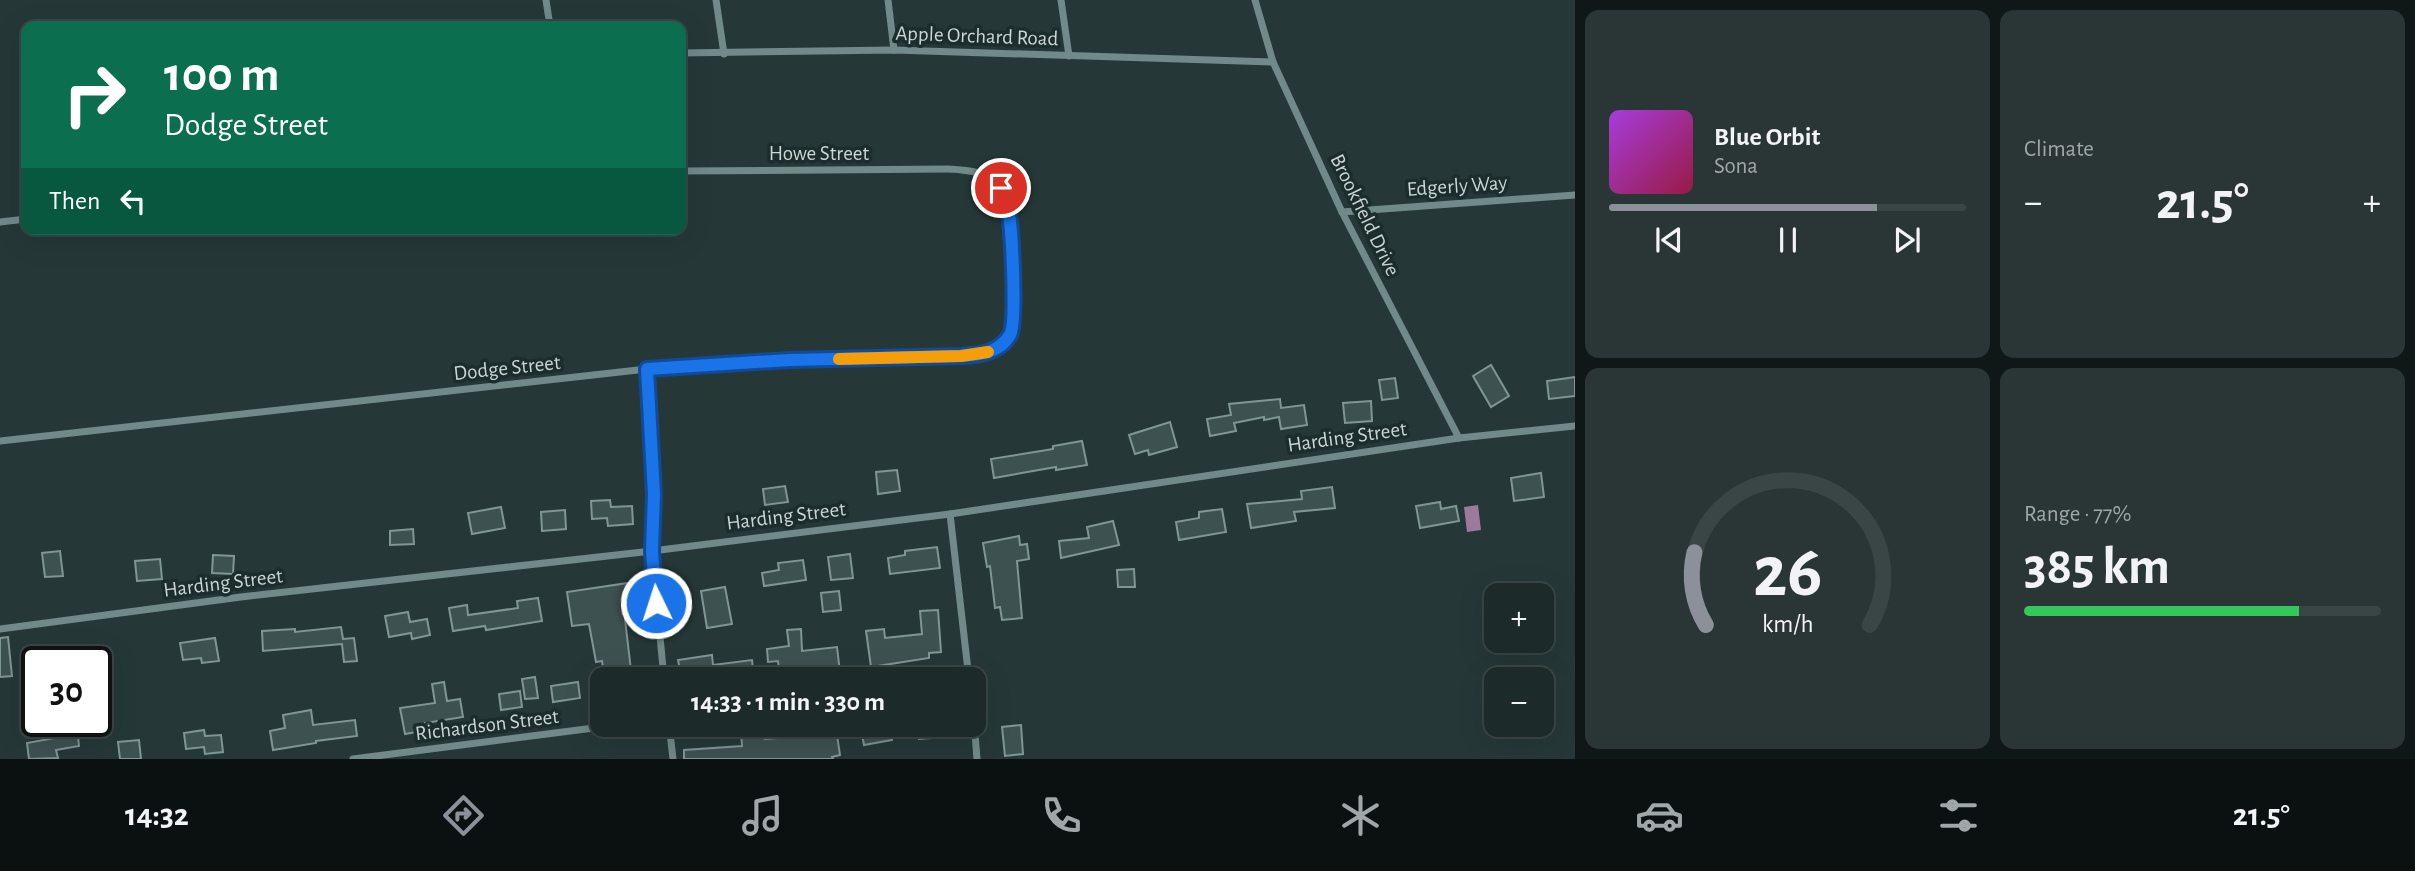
<!DOCTYPE html>
<meta charset="utf-8">
<style>
:root{--surface:#1c2a29;--page:#293635;--text:#f1f3f6;--muted:#a0a7a8;--line:#3a4646;--accent:#8c9099}
body{margin:0;font-family:"Alegreya Sans",sans-serif;background:var(--page);color:var(--text);height:100vh;display:flex;flex-direction:column;font-size:26px;white-space:nowrap}
*{box-sizing:border-box;margin:0}
p{font-size:23px;color:var(--muted)}
.icon{flex:none;width:38px;height:38px;fill:none;stroke:currentColor;stroke-width:2;stroke-linecap:round;stroke-linejoin:round}
.map{position:relative;flex:1;overflow:hidden}
.sheet{display:flex;flex-direction:column;gap:10px;padding:10px;background:#0f1717;width:840px}
.sheet>*{flex:none}
.banner{position:absolute;left:21px;top:21px;width:665px;height:214px;border-radius:14px;box-shadow:0 7px 28px #0002,0 0 0 2px var(--line);background:#0b6e4f;color:#fff;overflow:hidden}
.tools{position:absolute;left:1484px;top:583px;display:grid;gap:14px}
.tools a{display:grid;place-items:center;width:70px;height:70px;border-radius:14px;background:var(--surface);box-shadow:0 7px 28px #0002,0 0 0 2px var(--line);font-size:35px}
.speed{position:absolute;left:21px;top:646px;display:flex;gap:14px;font-size:35px;font-weight:700;text-align:center}
.speed>*{display:grid;place-content:center;width:91px;height:91px;border-radius:50%;background:var(--surface);box-shadow:0 7px 28px #0002,0 0 0 2px var(--line);line-height:1}
.speed .limit{border:4px solid #111;border-radius:10px;background:#fff;color:#111}
.pin{position:absolute;display:grid;place-items:center;width:60px;height:60px;color:#fff;margin:-30px;border:4px solid #fff;border-radius:50%;box-shadow:0 2px 7px #0007}
.me{position:absolute;width:77px;margin:-38px;rotate:356deg;stroke-linejoin:round;filter:drop-shadow(0 0 5px #0008)}
.turn{display:flex;align-items:center;gap:24px;height:147px;padding:0 28px;font-size:32px}
.turn .icon{width:91px;height:91px;stroke-width:2.5}
.turn b{display:block;font-size:49px;line-height:60px}
.then{display:flex;align-items:center;height:66px;padding:0 28px;background:#0003;gap:14px;font-size:26px}
.big{font-size:52px;font-weight:700;line-height:1.1}
.sheet .widget{flex:1;display:flex;flex-direction:column;justify-content:center;gap:10px;min-width:0;padding:0 24px;border-radius:14px;background:var(--page)}
.sheet .dial{align-items:center;gap:0}
.dial svg{height:182px;overflow:visible;fill:none;stroke:var(--line);stroke-width:7;stroke-linecap:round;text-anchor:middle}
.dial text{fill:var(--text);stroke:none}
.song{display:flex;align-items:center;gap:21px}
.cover{width:84px;height:84px;border-radius:10px;background:linear-gradient(135deg,hsl(280 70% 55%),hsl(340 70% 35%))}
.played{height:7px;border-radius:4px;background:linear-gradient(90deg,var(--accent) 75%,var(--line) 75%)}
.keys{display:flex;justify-content:space-around;direction:ltr}
.heat{display:flex;justify-content:space-between;align-items:center;font-size:38px;direction:ltr}
.charge{height:10px;border-radius:5px;background:linear-gradient(90deg,#34c759 77%,var(--line) 0)}
.sheet .tiles{flex:1;display:grid;gap:10px;grid-template-columns:repeat(2,1fr)}
.trip{position:absolute;left:590px;top:667px;width:396px;height:70px;border-radius:14px;background:var(--surface);box-shadow:0 7px 28px #0002,0 0 0 2px var(--line);font-weight:700;line-height:70px;text-align:center}
.tab-bar{display:flex;height:112px;justify-content:space-around;align-items:center;background:#0b1110;color:var(--muted)}
.tab-bar .icon{width:49px;height:49px}
.tab-bar .active{color:var(--accent)}
.tab-bar b{font-size:32px;color:var(--text)}
main{display:flex;flex:1;min-height:0}
.map>svg:first-child{display:block}
.water{fill:#9b7a9a}
.building{fill:#3e5151;stroke:#809595;stroke-width:2}
.lines{fill:none;stroke-linecap:round;stroke-linejoin:round}
.street{stroke:#728989;stroke-width:7}
.route-casing{stroke:#114b97;stroke-width:18}
.route{stroke:#1a73e8;stroke-width:12}
.slow{stroke:#f59e0b;stroke-width:12}
.labels{text-anchor:middle;dominant-baseline:central;stroke-width:7;stroke-linejoin:round;paint-order:stroke}
.street-label{font-size:21px;fill:#cad5d4;stroke:#1b2d2d}
</style>
<main>
<div class="map">
<svg width="1575" height="759" viewBox="0 0 1575 759">
<rect width="100%" height="100%" fill="#253837"/>
<!-- water -->
<path class="water" d="M1478 505 1481 530 1467 532 1464 507Z"/>
<!-- building -->
<g class="building">
<path d="M1491 365 1509 396 1491 407 1473 376Z"/>
<path d="M1575 377V396L1549 399 1547 381Z"/>
<path d="M1395 378 1398 398 1382 400 1379 380Z"/>
<path d="M1280 399 1281 408 1304 405 1307 425 1281 429 1279 417 1264 420V417L1234 423 1236 431 1210 436 1207 419 1231 415 1229 404Z"/>
<path d="M1371 401 1372 421 1345 423 1343 403Z"/>
<path d="M1170 422 1177 447 1149 455 1148 450 1135 454 1129 435Z"/>
<path d="M1082 441 1087 465 1056 470V467L994 478 991 459 1041 451 1053 449V446Z"/>
<path d="M897 470 900 491 878 494 876 472Z"/>
<path d="M1541 473 1544 497 1514 501 1511 478Z"/>
<path d="M785 486 788 502 765 505 763 489Z"/>
<path d="M1332 487 1335 508 1294 512 1296 521 1251 528 1247 504 1302 499 1301 491Z"/>
<path d="M610 500 611 507 632 506 633 524 608 526 607 518 592 519 591 501Z"/>
<path d="M1440 502 1441 509 1456 506 1459 521 1420 528 1416 506Z"/>
<path d="M501 507 505 528 472 534 468 513Z"/>
<path d="M1222 509 1226 532 1179 540 1176 522 1199 518V512Z"/>
<path d="M565 510 566 529 542 531 541 512Z"/>
<path d="M1113 521 1119 545 1061 558 1059 541 1089 538 1087 527Z"/>
<path d="M413 529 414 544 390 545V531Z"/>
<path d="M1019 536 1020 545 1027 544 1029 559 1017 561 1022 618 1002 620 1000 607 995 608 990 566 987 567 983 543Z"/>
<path d="M937 547 940 568 890 574 888 558 905 555V551Z"/>
<path d="M60 551 63 576 45 577 42 553Z"/>
<path d="M850 554 853 578 831 580 828 557Z"/>
<path d="M213 555 234 556 233 574 212 573Z"/>
<path d="M160 559 162 579 137 581 135 561Z"/>
<path d="M803 560 806 580 764 586 762 573 779 570 778 563Z"/>
<path d="M1134 569 1135 587H1118L1117 570Z"/>
<path d="M628 583 633 618 625 619 632 679H605L602 661 596 662 589 624 572 626 567 592Z"/>
<path d="M725 587 732 624 707 628 701 591Z"/>
<path d="M839 591 841 610 823 612 821 593Z"/>
<path d="M538 598 542 621 486 630 485 626 453 631 449 608 467 605 468 615 518 608 517 601Z"/>
<path d="M938 610 941 652 929 653V658L871 667 866 631 884 629 885 638 922 634 920 611Z"/>
<path d="M408 612 410 622 427 619 430 635 412 639 411 633 389 637 385 616Z"/>
<path d="M341 627 343 639 354 638 357 661 344 662 342 644 263 651 262 631 295 629V632Z"/>
<path d="M801 629 802 651 837 647 840 672 780 676 778 661 768 662 767 649 789 646 787 630Z"/>
<path d="M8 637 12 676 0 677V638Z"/>
<path d="M215 638 219 661 202 663 201 658 183 660 180 643Z"/>
<path d="M102 646 104 662H79L77 649Z"/>
<path d="M712 655 713 665 752 660 754 677 698 679 697 677 682 679 678 660Z"/>
<path d="M535 677 538 698 525 699 522 679Z"/>
<path d="M444 682 447 701 460 699 463 717 425 723 427 730 405 734 400 708 435 703 432 684Z"/>
<path d="M578 682 580 698 553 702 551 686Z"/>
<path d="M520 691 522 707 501 710 499 694Z"/>
<path d="M311 710 313 725 355 720 357 736 316 741V743L273 750 270 731 285 728 283 715Z"/>
<path d="M860 724H890L892 740 864 745Z"/>
<path d="M917 724H954V730L931 735V738L919 739Z"/>
<path d="M1021 725 1023 754 1005 756 1002 727Z"/>
<path d="M77 727 79 746 56 750 58 758 29 759 27 743 60 737 58 729Z"/>
<path d="M836 728 840 755 832 757 833 759H684V750L742 746 741 732 763 730 765 739 819 735V731Z"/>
<path d="M204 730 205 736 221 735 223 752 205 754 204 747 186 749 184 733Z"/>
<path d="M139 740 141 759H120L118 742Z"/>
</g>
<g class="lines">
<!-- street -->
<g class="street">
<path d="M546 0 550 26"/>
<path d="M716 0 724 54"/>
<path d="M888 0 894 50"/>
<path d="M1061 0 1069 56"/>
<path d="M1255 0 1273 62 1342 212 1459 438"/>
<path d="M681 53 894 50 1273 62"/>
<path d="M1342 212 1575 195"/>
<path d="M0 222 26 219"/>
<path d="M647 369 655 494 652 551 664 679"/>
<path d="M0 441 647 369 789 360 981 355C992 350 1006 345 1011 333 1016 322 1011 225 1008 209 1007 203 1005 194 1001 189 990 171 967 170 948 169L681 171"/>
<path d="M950 514 969 679"/>
<path d="M0 629 241 597 652 551 950 514 1459 438 1575 426"/>
<path d="M973 708 977 759"/>
<path d="M669 724 673 759"/>
<path d="M353 759 625 724"/>
</g>
</g>
<g class="lines">
<!-- route casing -->
<g class="route-casing">
<path id="route" d="M656 603 652 551 654 494 647 369 789 360 961 356C980 355 999 353 1010 335 1017 323 1012 226 1008 209 1007 202 1004 195 1001 188"/>
</g>
<!-- route -->
<use href="#route" class="route"/>
<!-- slow -->
<path class="slow" d="M839 359 961 356 988 352"/>
</g>
<g class="labels">
<!-- street labels -->
<g class="street-label">
<text transform="translate(977 36) rotate(2)">Apple Orchard Road</text>
<text x="819" y="153">Howe Street</text>
<text transform="translate(1457 186) rotate(-4)">Edgerly Way</text>
<text transform="translate(1365 215) rotate(64)">Brookfield Drive</text>
<text transform="translate(507 368) rotate(-6)">Dodge Street</text>
<text transform="translate(1347 437) rotate(-8)">Harding Street</text>
<text transform="translate(786 516) rotate(-7)">Harding Street</text>
<text transform="translate(223 583) rotate(-7)">Harding Street</text>
<text transform="translate(487 725) rotate(-7)">Richardson Street</text>
</g>
</g>
</svg>
<div class="tools">
<a>+</a>
<a>−</a>
</div>
<div class="speed"><div class="limit">30</div></div>
<div class="pin" style="left:1001px;top:188px;background:#d93025"><svg class="icon" aria-label="arrive" viewBox="0 0 24 24"><path d="M6 21V4h12l-3 4 3 4H6"/></svg></div>
<svg class="me" style="left:656px;top:603px" viewBox="-20 -20 40 40"><circle r="17" fill="#1a73e8" stroke="#fff" stroke-width="3"/><path d="M0-11L8 9 0 5-8 9z" fill="#fff"/></svg>
<div class="trip">14:33 · 1 min · 330 m</div>
<div class="banner">
<div class="turn"><svg class="icon" aria-label="right" viewBox="0 0 24 24"><path d="M7 20v-9h11M14 6l5 5-5 5"/></svg><div><b>100 m</b>Dodge Street</div></div>
<div class="then">Then<svg class="icon" aria-label="left" viewBox="0 0 24 24"><path d="M17 20v-9H6M10 6l-5 5 5 5"/></svg></div>
</div>
</div>
<section class="sheet">
<div class="tiles">
<div class="widget">
<div class="song"><i class="cover"></i><div><b>Blue Orbit</b><p>Sona</p></div></div>
<div class="played"></div>
<div class="keys"><svg class="icon" aria-label="previous" viewBox="0 0 24 24"><path d="M18 5L8 12l10 7zM5 5v14"/></svg><svg class="icon" aria-label="pause" viewBox="0 0 24 24"><path d="M8 5v14M16 5v14"/></svg><svg class="icon" aria-label="next" viewBox="0 0 24 24"><path d="M6 5l10 7-10 7zM19 5v14"/></svg></div>
</div>
<div class="widget"><p>Climate</p>
<div class="heat"><a>−</a><b class="big">21.5°</b><a>+</a></div>
</div>
<div class="widget dial"><svg viewBox="0 0 100 80">
<path d="M14 69A42 42 0 1 1 86 69"/>
<path d="M14 69A42 42 0 0 1 9 37" stroke="#8c9099"/>
<text x="50" y="56" font-size="32" font-weight="700">26</text>
<text x="50" y="72" font-size="11">km/h</text>
</svg></div>
<div class="widget"><p>Range · 77%</p><b class="big">385 km</b><div class="charge"></div></div>
</div>
</section>
</main>
<nav class="tab-bar">
<b>14:32</b>
<svg class="icon active" aria-label="directions" viewBox="0 0 24 24"><path d="M12 3l9 9-9 9-9-9zM9 14v-3h6M13 9l2 2-2 2"/></svg>
<svg class="icon" aria-label="music" viewBox="0 0 24 24"><path d="M9 18V5l10-2v13"/><circle cx="6" cy="18" r="3"/><circle cx="16" cy="16" r="3"/></svg>
<svg class="icon" aria-label="phone" viewBox="0 0 24 24"><path d="M5 4h4l2 5-3 2q2 4 5 5l2-3 5 2v4C11 20 4 13 5 4z"/></svg>
<svg class="icon" aria-label="climate" viewBox="0 0 24 24"><path d="M12 3v18M4 7l16 10M4 17L20 7"/></svg>
<svg class="icon" aria-label="car" viewBox="0 0 24 24"><path d="M5 17H2v-5l4-1 3-4h7l3 4 3 1v5h-3M9 17h6M6 11h13"/><circle cx="7" cy="17" r="2"/><circle cx="17" cy="17" r="2"/></svg>
<svg class="icon" aria-label="filters" viewBox="0 0 24 24"><path d="M4 7h16M4 17h16"/><circle cx="9" cy="7" r="2"/><circle cx="15" cy="17" r="2"/></svg>
<b>21.5°</b>
</nav>
